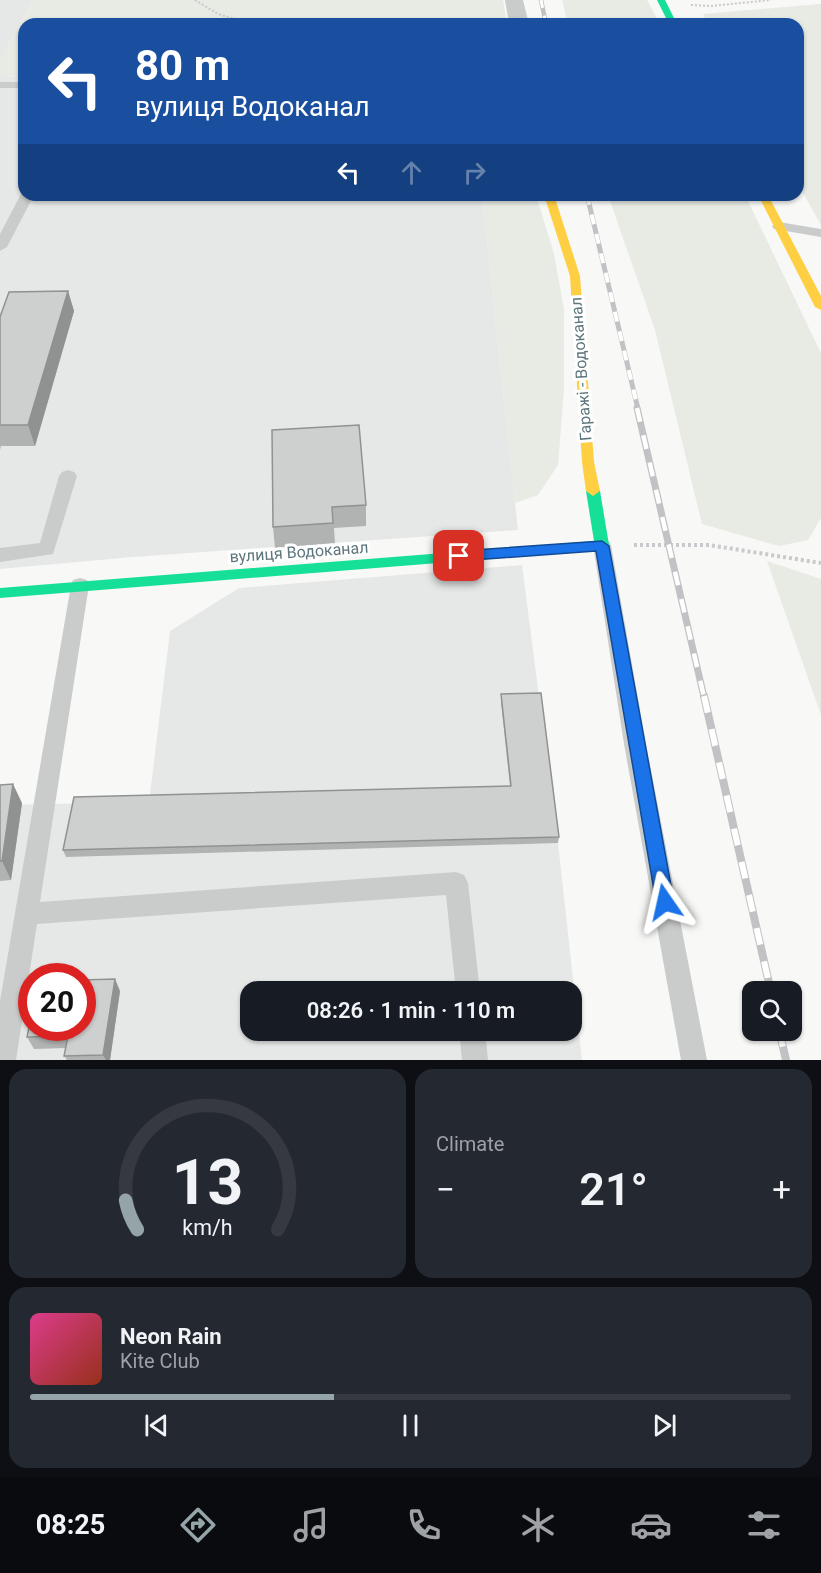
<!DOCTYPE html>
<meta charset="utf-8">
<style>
:root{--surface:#171b24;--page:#242831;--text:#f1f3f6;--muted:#9ea1a6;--line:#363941;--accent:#94a4a8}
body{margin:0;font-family:Roboto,sans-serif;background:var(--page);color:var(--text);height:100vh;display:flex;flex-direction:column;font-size:22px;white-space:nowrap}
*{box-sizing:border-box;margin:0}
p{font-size:20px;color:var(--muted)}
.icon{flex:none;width:33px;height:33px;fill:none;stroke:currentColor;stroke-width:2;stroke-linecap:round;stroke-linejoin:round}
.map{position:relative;height:1060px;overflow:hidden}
.drawer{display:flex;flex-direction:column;gap:9px;padding:9px;background:#0d0f14;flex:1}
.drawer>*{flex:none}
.guide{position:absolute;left:18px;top:18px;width:786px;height:183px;border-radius:18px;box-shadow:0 2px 4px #0004;background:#1a4fa0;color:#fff;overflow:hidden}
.controls{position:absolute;left:742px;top:981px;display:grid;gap:12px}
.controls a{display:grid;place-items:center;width:60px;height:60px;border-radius:12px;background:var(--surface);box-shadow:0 2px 4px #0004;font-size:30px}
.speed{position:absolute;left:18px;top:963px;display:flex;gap:12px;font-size:30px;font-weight:700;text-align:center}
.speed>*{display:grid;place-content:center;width:78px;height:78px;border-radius:50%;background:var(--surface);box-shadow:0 2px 4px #0004;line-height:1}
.speed .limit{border:9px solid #d22;background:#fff;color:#111}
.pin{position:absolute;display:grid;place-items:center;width:51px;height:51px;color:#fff;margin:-26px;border-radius:12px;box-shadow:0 3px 9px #0006}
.me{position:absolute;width:66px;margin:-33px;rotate:349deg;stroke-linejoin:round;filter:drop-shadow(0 0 4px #0008)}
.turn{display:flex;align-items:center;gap:21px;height:126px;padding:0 18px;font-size:27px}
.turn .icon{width:78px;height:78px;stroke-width:2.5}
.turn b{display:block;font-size:42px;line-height:51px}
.lanes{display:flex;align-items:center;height:57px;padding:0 18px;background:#0003;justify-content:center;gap:30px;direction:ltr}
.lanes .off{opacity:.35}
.big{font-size:45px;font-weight:600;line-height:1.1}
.drawer .tile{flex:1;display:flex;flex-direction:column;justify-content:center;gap:9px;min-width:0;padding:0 21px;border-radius:18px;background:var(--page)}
.drawer .dial{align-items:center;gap:0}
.dial svg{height:156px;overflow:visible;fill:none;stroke:var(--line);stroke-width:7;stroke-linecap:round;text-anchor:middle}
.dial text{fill:var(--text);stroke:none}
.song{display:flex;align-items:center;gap:18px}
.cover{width:72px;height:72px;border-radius:9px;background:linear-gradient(135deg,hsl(330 70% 55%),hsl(10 70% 35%))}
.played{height:6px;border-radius:3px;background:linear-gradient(90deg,var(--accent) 40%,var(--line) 40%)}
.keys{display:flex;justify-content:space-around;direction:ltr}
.heat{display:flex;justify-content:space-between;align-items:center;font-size:33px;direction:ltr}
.drawer .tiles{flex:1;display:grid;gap:9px;grid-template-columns:1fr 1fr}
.tile:last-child{grid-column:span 2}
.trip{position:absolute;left:240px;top:981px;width:342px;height:60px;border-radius:18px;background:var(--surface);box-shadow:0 2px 4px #0004;font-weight:600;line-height:60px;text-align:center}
.dock{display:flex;height:96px;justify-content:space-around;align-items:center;background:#090b0e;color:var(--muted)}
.dock .icon{width:42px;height:42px}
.dock .on{color:var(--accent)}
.dock b{font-size:27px;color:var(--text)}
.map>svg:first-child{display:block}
.built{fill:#e6e8e7;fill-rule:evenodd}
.green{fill:#e8eae4}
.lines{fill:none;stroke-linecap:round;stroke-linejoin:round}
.path-far1{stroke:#c8cacb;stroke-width:2;stroke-dasharray:2 2;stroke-linecap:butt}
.path{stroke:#c8cacb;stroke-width:4;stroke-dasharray:3 3;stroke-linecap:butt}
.lane{fill:#cacccc;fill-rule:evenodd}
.street{fill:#cacccc;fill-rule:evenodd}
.fast{fill:#16e098;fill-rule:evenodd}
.slow{fill:#ffcf43;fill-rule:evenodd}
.rail-far3-casing{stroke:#c1c2c3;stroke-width:4.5}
.rail-far2-casing{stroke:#c1c2c3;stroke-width:5}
.rail-far1-casing{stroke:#c1c2c3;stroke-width:7}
.rail-casing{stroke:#c1c2c3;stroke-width:8}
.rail-far3{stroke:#fff;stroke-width:3;stroke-dasharray:8;stroke-linecap:butt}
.rail-far2{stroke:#fff;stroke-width:4;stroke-dasharray:10;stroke-linecap:butt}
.rail-far1{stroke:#fff;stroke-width:4.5;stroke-dasharray:14;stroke-linecap:butt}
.rail{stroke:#fff;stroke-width:6;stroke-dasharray:17;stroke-linecap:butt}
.wall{fill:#b1b3b3}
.shaded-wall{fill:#909292}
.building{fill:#ced0d0;stroke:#909292;stroke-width:1.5}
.route{fill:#1a73e8;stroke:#114b97;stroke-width:1.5}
.labels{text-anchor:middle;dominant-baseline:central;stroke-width:6;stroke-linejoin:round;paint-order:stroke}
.street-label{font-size:16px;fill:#5e767d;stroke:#fff}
</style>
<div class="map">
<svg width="821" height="1060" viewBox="0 0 821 1060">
<rect width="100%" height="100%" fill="#f8f8f7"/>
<!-- built -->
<g class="built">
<path d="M0 0H33L0 60Z"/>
<path d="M0 76 24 77V195H482L518 530 133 557 0 569Z"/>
<path d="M522 565 558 843 582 1060H0V805L149 802 170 631 239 588ZM32 976H82V1028H32ZM250 992H572V1030H250Z"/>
</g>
<!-- green -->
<g class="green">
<path d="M33 0H503L507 24H24V77L0 76V60Z"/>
<path d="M562 0H647L660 24H568Z"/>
<path d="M821 4V225L798 184V24H708L703 14Z"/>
<path d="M482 195H536L554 254 564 309V389L558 465 538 495 515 503Z"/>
<path d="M608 195H745L821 353V518L808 540 779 546 702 524 655 330Z"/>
<path d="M767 561 821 579V715Z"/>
</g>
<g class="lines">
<!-- path-far1 -->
<g class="path-far1">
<path d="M195 0 218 14 252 24"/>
<path d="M691 5 711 6 771 0"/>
</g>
<!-- path -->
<path class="path" d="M634 545H709L821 563"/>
<!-- lane -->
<g class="lane">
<rect x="0" y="82" width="24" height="6"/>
<path d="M22 192 24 195H34L7 247 0 251V234Z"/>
<path d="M779 222 821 229V237L774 229 772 226Z"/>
<path d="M68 470 74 472 77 476 53 554 0 562V548L40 543 59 476 62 472Z"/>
<path d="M602 538 608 540 611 545 646 744 707 1060H681L624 744 593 545 596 540Z"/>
<path d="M80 578 87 580 89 585 40 902 456 872 464 875 468 883 480 992H456L446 895 37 924 16 1060H0V1001L71 585 73 580Z"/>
<path d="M459 1030H485L488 1060H462Z"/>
</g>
<!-- street -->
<path class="street" d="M505 0H523L529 24H509Z"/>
<!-- fast -->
<g class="fast">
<path d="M657 0H665L677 24H669Z"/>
<path d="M593 486 600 491 609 545 602 550 0 598V588L594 541 586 491Z"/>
</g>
<!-- slow -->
<g class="slow">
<path d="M544 195H554L580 276 594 462 600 491 593 496 586 491 582 462 570 276Z"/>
<path d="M758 195H768L821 296V310L815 307Z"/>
</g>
<!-- rail-far3 casing -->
<g class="rail-far3-casing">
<path id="rail-far3" d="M541 0 546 24"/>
</g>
<!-- rail-far2 casing -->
<g class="rail-far2-casing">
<path id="rail-far2" d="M587 195 638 409"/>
</g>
<!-- rail-far1 casing -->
<g class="rail-far1-casing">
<path id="rail-far1" d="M637 408 704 697"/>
</g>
<!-- rail casing -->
<g class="rail-casing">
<g id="rail">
<path d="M704 696 771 992"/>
<path d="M779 1030 786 1060"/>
</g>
</g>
<!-- rail-far3 -->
<use href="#rail-far3" class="rail-far3"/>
<!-- rail-far2 -->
<use href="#rail-far2" class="rail-far2"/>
<!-- rail-far1 -->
<use href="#rail-far1" class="rail-far1"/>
<!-- rail -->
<use href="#rail" class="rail"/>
</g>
<!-- wall -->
<g class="wall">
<path d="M68 291 74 311 35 446H1L0 450V317Z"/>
<path d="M272 430 366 505V526L334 528 335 543 275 548 273 527Z"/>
<path d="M501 694 559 837 558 843 66 857 63 850 510 786 501 702Z"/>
<path d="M0 785 22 803 11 880 0 881Z"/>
<path d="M120 991 110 1060H67L64 1056 66 1048 34 1049 27 1037Z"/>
</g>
<!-- shaded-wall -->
<g class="shaded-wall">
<path d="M68 291 74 311 35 446 28 425Z"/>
<path d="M13 784 22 803 11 880 2 861Z"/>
<path d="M115 979 120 991 110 1060H106L103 1055Z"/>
</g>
<!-- building -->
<g class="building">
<path d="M68 291 28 425H0V317L9 292Z"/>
<path d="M359 425 366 505 332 507 333 523 273 527 272 430Z"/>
<path d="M541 693 559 837 63 850 74 797 511 786 501 694Z"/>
<path d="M13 784 2 861H0V785Z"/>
<path d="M115 979 103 1055 64 1056 68 1036 27 1037 32 1013V1028H82V980Z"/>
</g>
<!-- route -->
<path class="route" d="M602 541 609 546 674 902 671 908 665 910 658 908 656 902 596 551 459 561 452 556 459 551Z"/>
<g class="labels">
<!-- street labels -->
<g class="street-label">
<text transform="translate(581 369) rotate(-94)">Гаражі - Водоканал</text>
<text transform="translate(299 552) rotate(-4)">вулиця Водоканал</text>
</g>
</g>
</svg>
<div class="controls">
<a><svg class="icon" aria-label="search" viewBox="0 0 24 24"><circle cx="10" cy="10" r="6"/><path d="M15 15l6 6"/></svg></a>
</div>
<div class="speed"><div class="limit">20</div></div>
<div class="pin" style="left:459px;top:556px;background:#d93025"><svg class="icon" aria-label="arrive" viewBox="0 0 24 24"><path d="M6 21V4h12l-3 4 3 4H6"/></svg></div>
<svg class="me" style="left:665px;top:902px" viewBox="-20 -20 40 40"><path d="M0-17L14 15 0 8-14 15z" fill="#1a73e8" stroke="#fff" stroke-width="4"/></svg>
<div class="trip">08:26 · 1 min · 110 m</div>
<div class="guide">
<div class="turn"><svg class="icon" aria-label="left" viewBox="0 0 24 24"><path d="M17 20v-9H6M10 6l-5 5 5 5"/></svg><div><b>80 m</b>вулиця Водоканал</div></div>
<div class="lanes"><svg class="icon" aria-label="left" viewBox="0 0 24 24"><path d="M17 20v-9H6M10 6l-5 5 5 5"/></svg><svg class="icon off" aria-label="ahead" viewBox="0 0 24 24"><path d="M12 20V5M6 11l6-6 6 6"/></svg><svg class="icon off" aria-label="right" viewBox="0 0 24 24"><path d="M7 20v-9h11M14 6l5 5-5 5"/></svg></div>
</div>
</div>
<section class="drawer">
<div class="tiles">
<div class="tile dial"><svg viewBox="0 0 100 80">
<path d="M14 69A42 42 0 1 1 86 69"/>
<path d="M14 69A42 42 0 0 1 8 54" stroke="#94a4a8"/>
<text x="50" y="56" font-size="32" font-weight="700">13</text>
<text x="50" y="72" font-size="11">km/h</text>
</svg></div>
<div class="tile"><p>Climate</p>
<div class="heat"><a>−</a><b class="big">21°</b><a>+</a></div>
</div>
<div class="tile">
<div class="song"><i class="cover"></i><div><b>Neon Rain</b><p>Kite Club</p></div></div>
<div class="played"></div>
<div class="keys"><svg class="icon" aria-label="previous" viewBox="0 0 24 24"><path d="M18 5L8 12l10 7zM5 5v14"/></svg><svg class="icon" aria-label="pause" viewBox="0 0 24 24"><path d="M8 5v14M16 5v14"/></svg><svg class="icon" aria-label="next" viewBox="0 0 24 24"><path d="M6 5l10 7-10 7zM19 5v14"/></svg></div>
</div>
</div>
</section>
<nav class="dock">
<b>08:25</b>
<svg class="icon on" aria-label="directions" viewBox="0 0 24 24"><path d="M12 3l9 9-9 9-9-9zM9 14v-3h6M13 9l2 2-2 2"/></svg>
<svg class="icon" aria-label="music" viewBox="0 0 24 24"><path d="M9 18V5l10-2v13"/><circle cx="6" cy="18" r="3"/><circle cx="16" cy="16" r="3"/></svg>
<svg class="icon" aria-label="phone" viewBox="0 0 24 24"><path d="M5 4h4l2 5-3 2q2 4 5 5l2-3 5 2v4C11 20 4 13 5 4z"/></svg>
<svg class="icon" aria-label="climate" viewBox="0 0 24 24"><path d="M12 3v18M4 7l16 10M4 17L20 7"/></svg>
<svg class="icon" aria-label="car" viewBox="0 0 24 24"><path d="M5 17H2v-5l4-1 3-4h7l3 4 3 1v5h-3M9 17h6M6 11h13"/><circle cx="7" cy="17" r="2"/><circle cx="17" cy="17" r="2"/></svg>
<svg class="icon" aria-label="filters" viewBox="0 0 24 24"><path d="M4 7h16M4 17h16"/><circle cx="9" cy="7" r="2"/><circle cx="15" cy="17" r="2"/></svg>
</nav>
